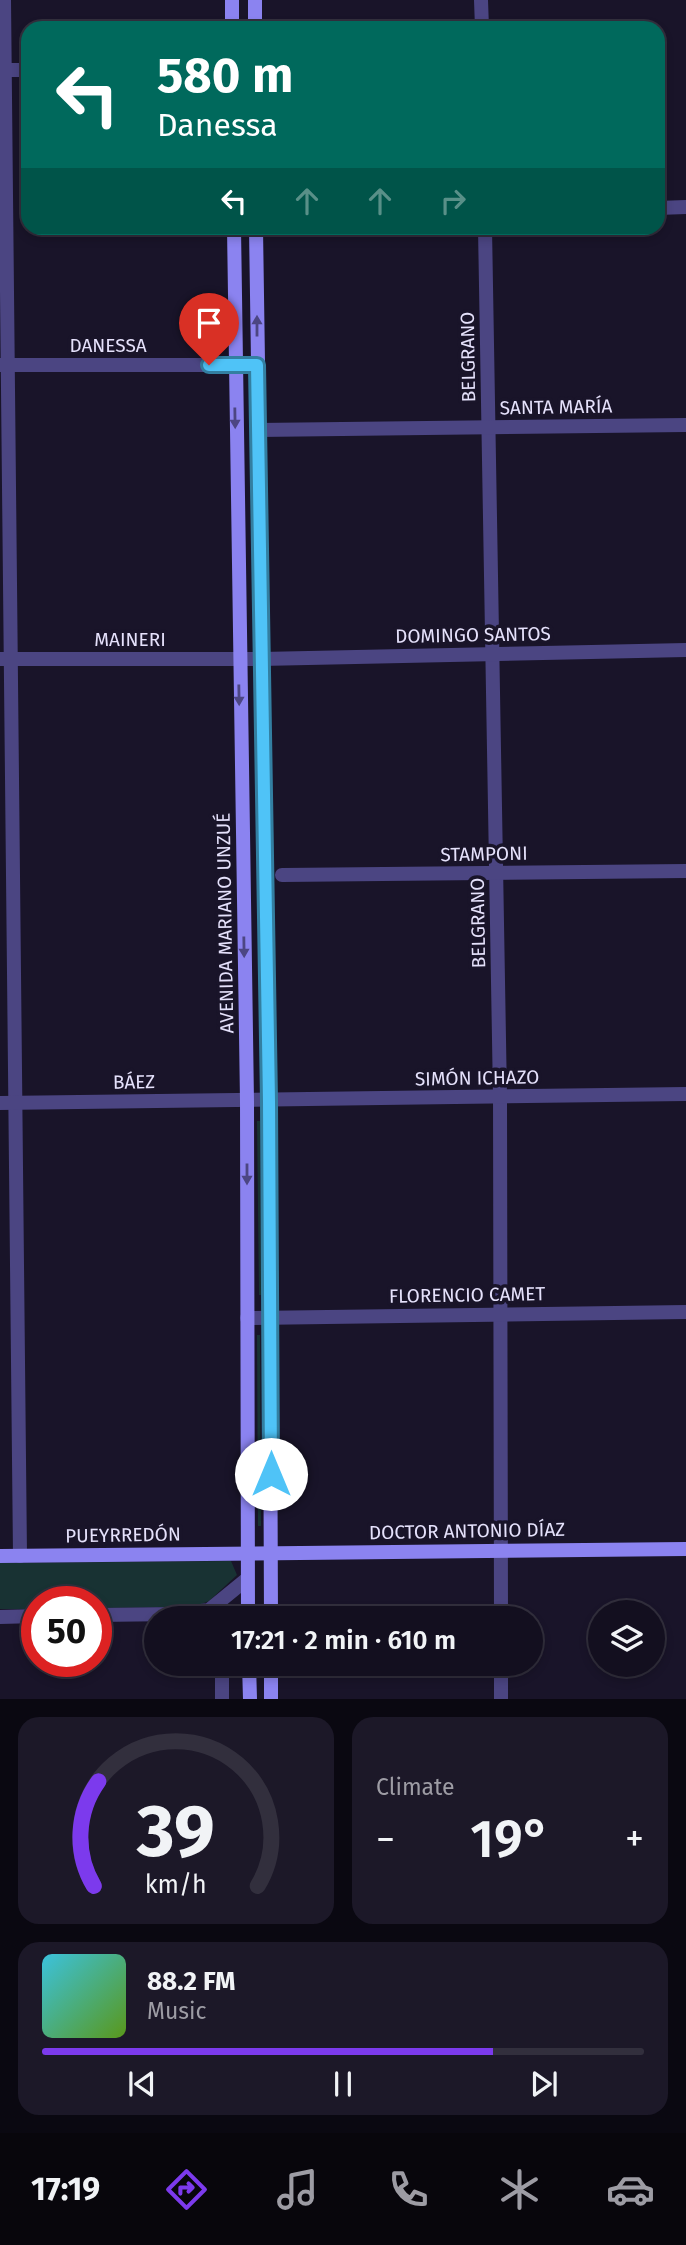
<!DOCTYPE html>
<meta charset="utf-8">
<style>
:root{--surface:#130f1f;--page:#1c1828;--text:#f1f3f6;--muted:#9d9ca4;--line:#322f3d;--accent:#7c3aed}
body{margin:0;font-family:"Fira Sans",sans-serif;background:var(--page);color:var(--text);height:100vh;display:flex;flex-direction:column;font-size:26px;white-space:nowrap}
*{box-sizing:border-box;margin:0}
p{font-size:23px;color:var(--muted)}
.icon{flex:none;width:38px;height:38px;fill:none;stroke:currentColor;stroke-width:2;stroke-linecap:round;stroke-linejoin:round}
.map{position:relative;height:1699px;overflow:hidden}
.panel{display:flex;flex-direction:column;gap:18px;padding:18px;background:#0a0811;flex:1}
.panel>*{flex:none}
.guide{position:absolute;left:21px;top:21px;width:644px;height:214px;border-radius:21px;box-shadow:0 4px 10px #0003,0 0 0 2px var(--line);background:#00695c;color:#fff;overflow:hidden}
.tools{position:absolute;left:588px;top:1600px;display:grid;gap:14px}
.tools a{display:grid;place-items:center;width:77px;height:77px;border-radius:50%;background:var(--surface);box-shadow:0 4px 10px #0003,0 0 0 2px var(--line);font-size:35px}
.speed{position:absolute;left:21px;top:1586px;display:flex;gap:14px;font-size:35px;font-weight:700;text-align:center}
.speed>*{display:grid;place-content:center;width:91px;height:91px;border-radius:50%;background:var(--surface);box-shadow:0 4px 10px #0003,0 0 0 2px var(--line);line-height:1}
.speed .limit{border:10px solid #d22;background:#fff;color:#111}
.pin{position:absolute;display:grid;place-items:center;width:60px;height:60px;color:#fff;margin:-72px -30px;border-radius:50% 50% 50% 0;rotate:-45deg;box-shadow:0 0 7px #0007}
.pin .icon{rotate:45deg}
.me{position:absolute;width:77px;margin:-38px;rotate:0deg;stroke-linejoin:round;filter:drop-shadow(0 0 5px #0008)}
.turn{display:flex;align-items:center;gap:24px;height:147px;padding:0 21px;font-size:32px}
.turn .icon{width:91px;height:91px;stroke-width:2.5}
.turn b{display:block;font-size:49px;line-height:60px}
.lanes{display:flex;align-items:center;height:66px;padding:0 21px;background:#0003;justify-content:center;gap:35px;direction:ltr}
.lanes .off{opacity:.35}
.big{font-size:52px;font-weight:600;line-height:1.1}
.panel .widget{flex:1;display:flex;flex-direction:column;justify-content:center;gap:10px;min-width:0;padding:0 24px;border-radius:21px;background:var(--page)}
.panel .dial{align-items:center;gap:0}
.dial svg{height:182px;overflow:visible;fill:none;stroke:var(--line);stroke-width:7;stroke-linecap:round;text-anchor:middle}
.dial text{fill:var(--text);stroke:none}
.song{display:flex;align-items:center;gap:21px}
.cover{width:84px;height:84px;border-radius:10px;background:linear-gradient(135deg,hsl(190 70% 55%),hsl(90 70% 35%))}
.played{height:7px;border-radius:4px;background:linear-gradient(90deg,var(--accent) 75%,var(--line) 75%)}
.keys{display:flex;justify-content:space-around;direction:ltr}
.heat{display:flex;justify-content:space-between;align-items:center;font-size:38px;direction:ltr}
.panel .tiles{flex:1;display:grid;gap:18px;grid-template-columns:1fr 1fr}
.widget:last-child{grid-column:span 2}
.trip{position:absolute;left:144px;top:1606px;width:399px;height:70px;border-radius:35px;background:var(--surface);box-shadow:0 4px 10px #0003,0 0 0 2px var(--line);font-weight:600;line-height:70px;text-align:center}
.dock{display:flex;height:112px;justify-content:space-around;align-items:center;background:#08060c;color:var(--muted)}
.dock .icon{width:49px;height:49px}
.dock .selected{color:var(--accent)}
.dock b{font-size:32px;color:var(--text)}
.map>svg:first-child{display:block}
.green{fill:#183233}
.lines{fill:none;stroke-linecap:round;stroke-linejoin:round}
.street{stroke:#4b4582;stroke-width:14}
.secondary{stroke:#8b83f0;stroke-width:14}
.oneway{fill:#4c4683}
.route-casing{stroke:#337fa1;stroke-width:18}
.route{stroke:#4fc3f7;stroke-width:12}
.labels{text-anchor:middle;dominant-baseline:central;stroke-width:7;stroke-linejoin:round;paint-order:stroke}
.street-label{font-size:19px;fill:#e5e1fb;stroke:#191429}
</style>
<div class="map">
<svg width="686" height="1699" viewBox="0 0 686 1699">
<rect width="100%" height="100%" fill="#191429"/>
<!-- green -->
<g class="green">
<path d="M257 1121H260L261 1295H259Z"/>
<path d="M257 1335H260L261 1526H258Z"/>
<path d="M231 1561 237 1575 209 1601 194 1607 96 1608V1601H37V1609H0V1563Z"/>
</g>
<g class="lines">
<!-- street -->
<g class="street">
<path d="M4 0 20 1556"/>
<path d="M481 0 482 28"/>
<path d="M0 70H28"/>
<path d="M658 208 686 207"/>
<path d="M485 228 500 1097 501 1619"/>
<path d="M0 365H257"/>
<path d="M258 430 686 425"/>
<path d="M0 659H261L686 650"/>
<path d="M282 875 686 871"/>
<path d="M0 1103 686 1094"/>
<path d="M247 1318 686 1312"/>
<path d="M96 1615 177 1614 209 1610 247 1579"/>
<path d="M0 1617 37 1616"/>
<path d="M222 1664V1699"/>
<path d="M501 1664V1699"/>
</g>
<!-- secondary -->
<g class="secondary">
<path d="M232 0V28"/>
<path d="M255 0V28"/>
<path d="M234 228 247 1101 248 1619"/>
<path d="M256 228 269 1101 271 1619"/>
<path d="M0 1556 686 1549"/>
<path d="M249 1664 250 1699"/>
<path d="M271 1664V1699"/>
</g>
</g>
<!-- one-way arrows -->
<defs><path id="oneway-solid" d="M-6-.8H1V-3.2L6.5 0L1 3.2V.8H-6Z" transform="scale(1.75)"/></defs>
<g class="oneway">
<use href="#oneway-solid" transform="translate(257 326) rotate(-90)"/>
<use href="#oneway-solid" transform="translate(235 418) rotate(89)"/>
<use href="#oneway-solid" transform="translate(239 695) rotate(89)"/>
<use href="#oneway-solid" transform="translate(244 947) rotate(89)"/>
<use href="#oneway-solid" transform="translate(247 1174) rotate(90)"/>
</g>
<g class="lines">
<!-- route casing -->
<g class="route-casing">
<path id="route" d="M209 365H257L269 1101 271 1474"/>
</g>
<!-- route -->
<use href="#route" class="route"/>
</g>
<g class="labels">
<!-- street labels -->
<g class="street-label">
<text x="108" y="345">DANESSA</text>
<text transform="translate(468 357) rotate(-91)">BELGRANO</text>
<text transform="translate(556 407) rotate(-1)">SANTA MARÍA</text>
<text transform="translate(473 635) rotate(-1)">DOMINGO SANTOS</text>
<text x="130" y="639">MAINERI</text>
<text transform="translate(484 854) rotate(-1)">STAMPONI</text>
<text transform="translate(225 923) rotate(-91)">AVENIDA MARIANO UNZUÉ</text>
<text transform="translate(478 923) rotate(-91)">BELGRANO</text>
<text transform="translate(477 1078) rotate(-1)">SIMÓN ICHAZO</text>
<text transform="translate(134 1082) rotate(-1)">BÁEZ</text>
<text transform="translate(467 1295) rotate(-1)">FLORENCIO CAMET</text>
<text transform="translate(467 1531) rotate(-1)">DOCTOR ANTONIO DÍAZ</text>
<text transform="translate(123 1535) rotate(-1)">PUEYRREDÓN</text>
</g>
</g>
</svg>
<div class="tools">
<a><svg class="icon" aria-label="layers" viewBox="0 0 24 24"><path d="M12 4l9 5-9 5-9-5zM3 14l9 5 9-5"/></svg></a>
</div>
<div class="speed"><div class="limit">50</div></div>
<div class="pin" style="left:209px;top:365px;background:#d93025"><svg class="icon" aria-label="arrive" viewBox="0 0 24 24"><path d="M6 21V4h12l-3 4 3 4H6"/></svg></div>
<svg class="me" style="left:271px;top:1474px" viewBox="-20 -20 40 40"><circle r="19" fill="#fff"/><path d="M0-13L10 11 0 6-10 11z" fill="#4fc3f7"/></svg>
<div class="trip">17:21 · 2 min · 610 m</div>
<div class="guide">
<div class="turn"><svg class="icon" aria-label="left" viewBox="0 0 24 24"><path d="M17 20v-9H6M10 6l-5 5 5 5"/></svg><div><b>580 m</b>Danessa</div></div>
<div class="lanes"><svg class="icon" aria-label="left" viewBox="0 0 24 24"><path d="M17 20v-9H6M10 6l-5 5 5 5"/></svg><svg class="icon off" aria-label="ahead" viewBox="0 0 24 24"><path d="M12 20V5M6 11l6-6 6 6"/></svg><svg class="icon off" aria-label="ahead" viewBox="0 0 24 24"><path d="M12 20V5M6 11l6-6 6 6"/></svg><svg class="icon off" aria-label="right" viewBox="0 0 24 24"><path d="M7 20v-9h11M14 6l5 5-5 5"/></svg></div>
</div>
</div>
<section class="panel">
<div class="tiles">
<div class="widget dial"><svg viewBox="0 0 100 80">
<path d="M14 69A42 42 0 1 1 86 69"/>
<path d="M14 69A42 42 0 0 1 16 23" stroke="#7c3aed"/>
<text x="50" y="56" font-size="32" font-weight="700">39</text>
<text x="50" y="72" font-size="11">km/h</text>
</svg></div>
<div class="widget"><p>Climate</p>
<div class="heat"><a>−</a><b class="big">19°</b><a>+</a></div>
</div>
<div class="widget">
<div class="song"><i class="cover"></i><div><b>88.2 FM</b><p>Music</p></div></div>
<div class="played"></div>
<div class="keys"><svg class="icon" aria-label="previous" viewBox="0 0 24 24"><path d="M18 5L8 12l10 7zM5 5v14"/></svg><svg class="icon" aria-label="pause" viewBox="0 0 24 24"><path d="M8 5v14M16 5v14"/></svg><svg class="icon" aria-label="next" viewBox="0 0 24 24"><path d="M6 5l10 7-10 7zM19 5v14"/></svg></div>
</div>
</div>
</section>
<nav class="dock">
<b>17:19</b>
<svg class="icon selected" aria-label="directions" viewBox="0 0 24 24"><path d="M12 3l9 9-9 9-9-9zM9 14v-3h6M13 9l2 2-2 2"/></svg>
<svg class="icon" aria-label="music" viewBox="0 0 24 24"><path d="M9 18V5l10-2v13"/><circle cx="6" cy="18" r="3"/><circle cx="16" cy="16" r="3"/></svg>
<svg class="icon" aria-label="phone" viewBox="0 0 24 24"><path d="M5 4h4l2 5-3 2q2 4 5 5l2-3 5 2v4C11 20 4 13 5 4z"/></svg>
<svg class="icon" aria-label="climate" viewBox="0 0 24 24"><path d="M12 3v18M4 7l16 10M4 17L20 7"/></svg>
<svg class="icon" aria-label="car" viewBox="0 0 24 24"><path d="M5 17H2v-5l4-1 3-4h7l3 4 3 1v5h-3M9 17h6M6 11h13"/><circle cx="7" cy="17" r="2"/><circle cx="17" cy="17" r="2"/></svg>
</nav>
